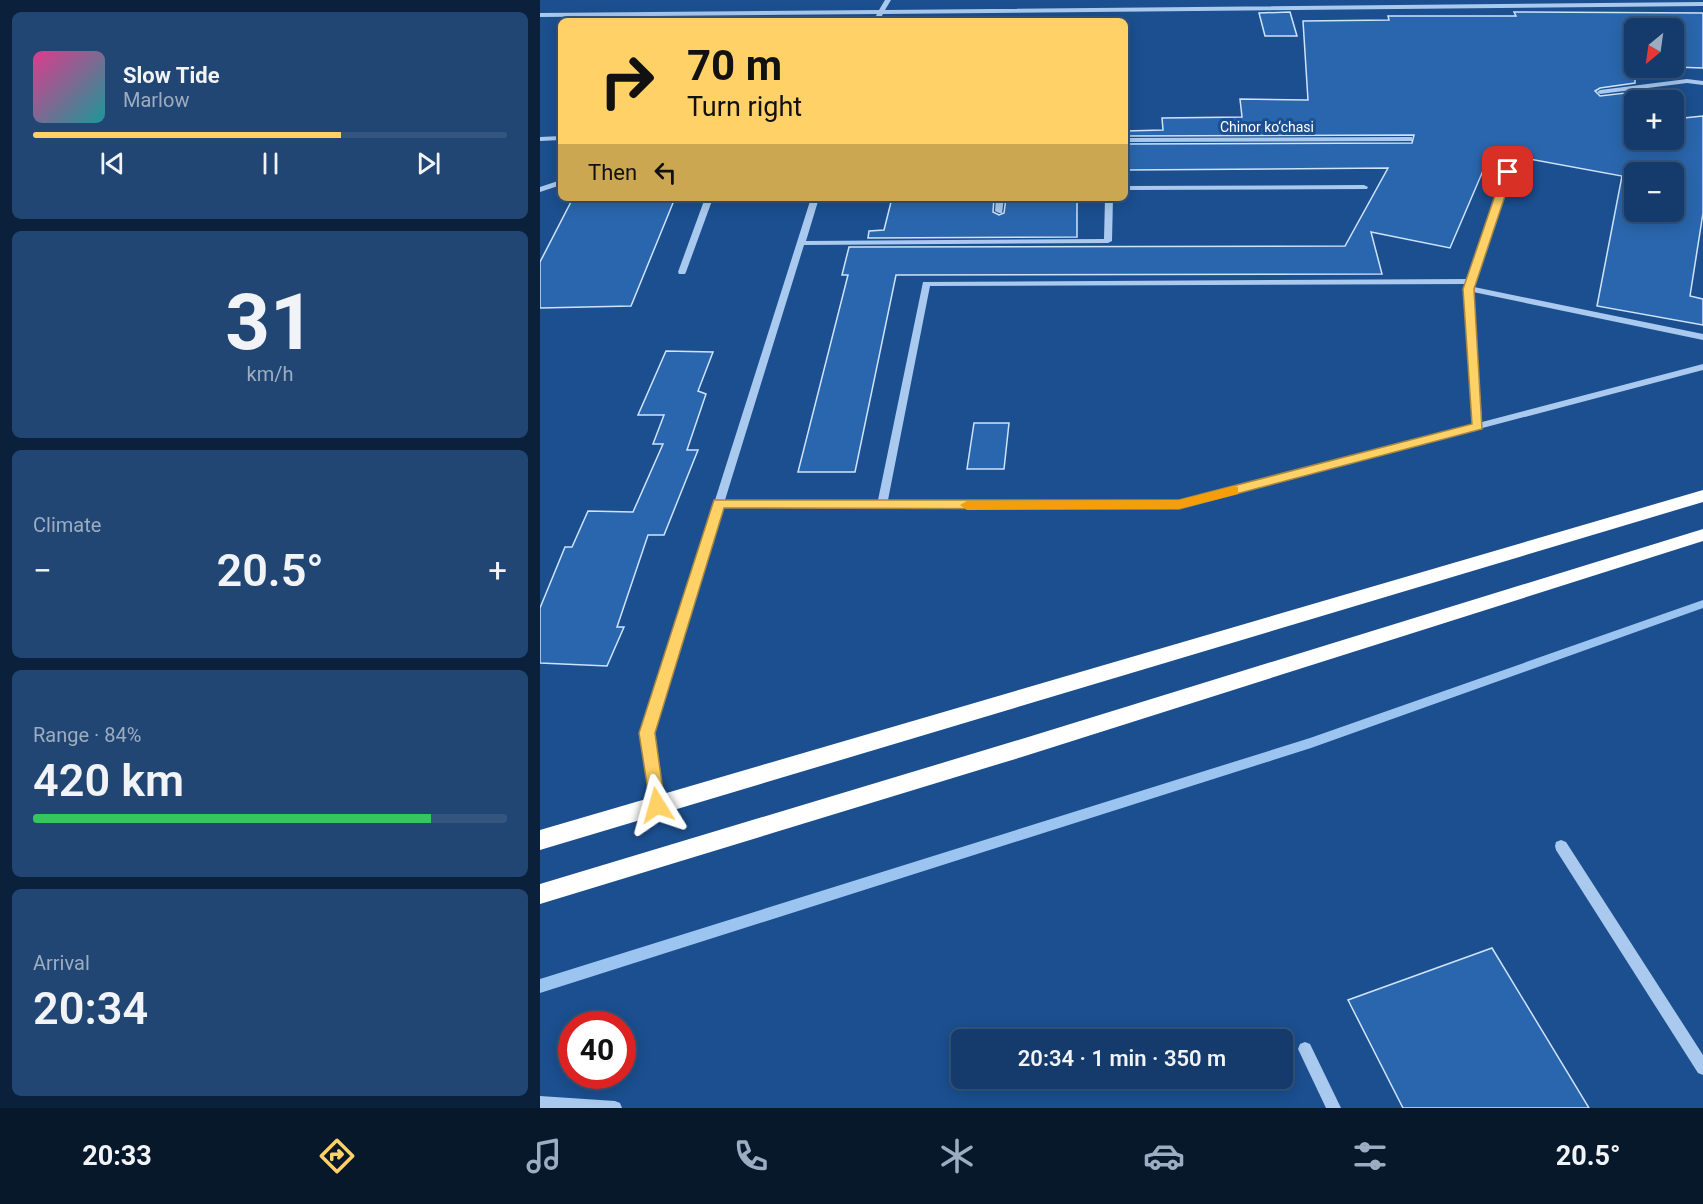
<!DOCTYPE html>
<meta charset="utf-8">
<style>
:root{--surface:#143b6b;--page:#214673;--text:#f1f3f6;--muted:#9dadc1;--line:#33557e;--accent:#ffd166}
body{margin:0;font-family:Roboto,sans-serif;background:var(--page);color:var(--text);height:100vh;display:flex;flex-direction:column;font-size:22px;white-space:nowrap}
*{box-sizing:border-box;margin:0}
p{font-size:20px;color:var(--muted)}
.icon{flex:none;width:33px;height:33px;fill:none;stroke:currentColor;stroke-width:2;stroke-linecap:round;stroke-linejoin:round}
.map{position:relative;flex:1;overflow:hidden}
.drawer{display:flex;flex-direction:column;gap:12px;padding:12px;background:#0b203b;width:540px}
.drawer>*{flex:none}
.hud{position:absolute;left:18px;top:18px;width:570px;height:183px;border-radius:9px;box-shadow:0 3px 15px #0003,0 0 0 2px var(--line);background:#ffd166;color:#111;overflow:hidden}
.needle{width:39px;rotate:209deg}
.fabs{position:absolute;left:1084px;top:18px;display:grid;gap:12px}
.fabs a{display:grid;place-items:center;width:60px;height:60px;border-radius:9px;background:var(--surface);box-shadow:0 3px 15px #0003,0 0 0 2px var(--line);font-size:30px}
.speed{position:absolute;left:18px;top:1011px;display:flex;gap:12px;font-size:30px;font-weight:700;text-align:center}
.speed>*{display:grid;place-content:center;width:78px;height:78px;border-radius:50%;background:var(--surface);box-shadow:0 3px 15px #0003,0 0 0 2px var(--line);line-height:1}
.speed .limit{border:9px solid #d22;background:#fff;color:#111}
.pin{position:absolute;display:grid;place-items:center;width:51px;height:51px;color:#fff;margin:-26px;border-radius:12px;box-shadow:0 3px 9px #0006}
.me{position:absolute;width:66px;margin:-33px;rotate:352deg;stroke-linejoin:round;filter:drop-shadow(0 0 4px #0008)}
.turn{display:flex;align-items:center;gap:21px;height:126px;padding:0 30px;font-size:27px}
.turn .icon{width:78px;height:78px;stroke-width:2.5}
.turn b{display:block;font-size:42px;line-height:51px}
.then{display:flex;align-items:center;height:57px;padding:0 30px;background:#0003;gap:12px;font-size:22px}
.big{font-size:45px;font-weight:600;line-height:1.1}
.drawer .tile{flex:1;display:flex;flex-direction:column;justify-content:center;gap:9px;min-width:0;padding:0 21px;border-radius:9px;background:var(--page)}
.drawer .dial{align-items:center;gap:0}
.dial b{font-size:78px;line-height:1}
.song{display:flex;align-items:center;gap:18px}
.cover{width:72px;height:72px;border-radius:9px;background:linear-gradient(135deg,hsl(330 70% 55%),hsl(180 70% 35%))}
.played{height:6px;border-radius:3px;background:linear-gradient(90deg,var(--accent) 65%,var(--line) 65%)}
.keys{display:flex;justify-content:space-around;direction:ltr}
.heat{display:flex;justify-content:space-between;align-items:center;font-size:33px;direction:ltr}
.charge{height:9px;border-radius:4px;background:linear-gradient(90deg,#34c759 84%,var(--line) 0)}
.trip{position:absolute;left:411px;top:1029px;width:342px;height:60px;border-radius:9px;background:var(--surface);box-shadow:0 3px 15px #0003,0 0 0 2px var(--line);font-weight:600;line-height:60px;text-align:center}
.dock{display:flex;height:96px;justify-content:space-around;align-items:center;background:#08182b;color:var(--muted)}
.dock .icon{width:42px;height:42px}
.dock .current{color:var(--accent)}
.dock b{font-size:27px;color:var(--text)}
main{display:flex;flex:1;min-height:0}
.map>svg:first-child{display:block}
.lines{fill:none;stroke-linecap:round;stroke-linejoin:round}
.stream{fill:#9cc4f0;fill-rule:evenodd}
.building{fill:#2a66ad;stroke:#cfe3fa;stroke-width:1.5;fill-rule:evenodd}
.minor{fill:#a9c9ee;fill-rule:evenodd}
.highway{fill:#fff;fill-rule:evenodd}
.route{fill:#ffd166;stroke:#a68842;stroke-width:1.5}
.slow{fill:#f59e0b}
.labels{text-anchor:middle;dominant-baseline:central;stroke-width:6;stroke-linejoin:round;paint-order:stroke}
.far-street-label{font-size:14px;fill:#fff;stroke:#1b4f8f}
</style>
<main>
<section class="drawer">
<div class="tile">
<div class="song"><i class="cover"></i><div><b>Slow Tide</b><p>Marlow</p></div></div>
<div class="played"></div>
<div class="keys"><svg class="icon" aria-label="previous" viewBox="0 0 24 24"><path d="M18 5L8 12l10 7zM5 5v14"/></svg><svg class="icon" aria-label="pause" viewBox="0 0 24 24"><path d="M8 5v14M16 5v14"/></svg><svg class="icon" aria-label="next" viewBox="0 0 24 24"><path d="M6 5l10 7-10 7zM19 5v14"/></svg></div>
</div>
<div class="tile dial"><b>31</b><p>km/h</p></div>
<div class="tile"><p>Climate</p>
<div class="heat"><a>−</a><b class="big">20.5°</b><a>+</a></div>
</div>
<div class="tile"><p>Range · 84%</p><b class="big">420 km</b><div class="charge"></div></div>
<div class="tile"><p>Arrival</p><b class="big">20:34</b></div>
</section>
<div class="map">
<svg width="1163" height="1108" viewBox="0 0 1163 1108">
<rect width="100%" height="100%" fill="#1b4f8f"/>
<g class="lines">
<!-- stream -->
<path class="stream" d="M1163 600V608L771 748 0 993V979L770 738Z"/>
</g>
<!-- building -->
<g class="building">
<path d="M750 12 757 36H725L719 13Z"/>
<path d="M974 12 1163 13V68L1134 67V28H1095V83L1060 88 1055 91 1060 96 1094 92 1091 123H1095V140H1134V119L1163 116V213L1150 296 1163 299V325L1057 306 1082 176 951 152 910 248 831 232 842 274 356 275 315 472H258L308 275H302L309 247 805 246 848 168 585 170V144L872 143 874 135 585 136V131L623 130 622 118 702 117 700 99 768 100 763 21 849 20 848 16H976ZM1095 172H1134V212H1095Z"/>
<path d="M33 198H135L91 306 0 308V262Z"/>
<path d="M352 198H454L453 212 459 215 464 213 466 198H537V237L328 238 329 231 344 230Z"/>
<path d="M126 351 173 352 158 391 166 394 147 450H158L124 535H108L77 627H84L67 666 0 663V608L25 547H32L48 511 93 512 123 444H113L124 415H98Z"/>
<path d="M434 423H469L464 469H427Z"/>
<path d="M952 948 1049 1108H863L808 1000Z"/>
</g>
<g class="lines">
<!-- minor -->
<g class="minor">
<path d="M345 0H351L345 10 1163 2V6L343 14 339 21H333L337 14 0 17V13L339 10Z"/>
<path d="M1147 79 1163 81V85L1147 83 1060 94 1057 92 1060 90Z"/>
<path d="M21 136V140L0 141V137Z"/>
<path d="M872 137V141H869L585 142V138Z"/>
<path d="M965 170 972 172 934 287 1163 334V340L933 292 942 422 1163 364V370L639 508 183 507 113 733 123 805 121 809 117 810 113 809 101 733 271 198H279L266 241 564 239 565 198H573L572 241 568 243 264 245 185 500H338L383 282 928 279ZM927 284 925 289 933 424 639 502 348 500 390 286Z"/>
<path d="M21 180V185L0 192V187Z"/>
<path d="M824 185 828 187 827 189 585 190V186Z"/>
<path d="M165 198H173L146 272 145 274H139L138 272Z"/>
<path d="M456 198H464L462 213H459L455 211Z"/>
<path d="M1021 840 1026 842 1163 1055V1075L1158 1073 1016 850 1015 846 1016 842Z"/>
<path d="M765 1042 770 1044 801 1108H786L758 1049 760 1044Z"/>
<path d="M0 1096 75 1101 80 1103 82 1108H0Z"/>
</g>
<!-- highway -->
<g class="highway">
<path d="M1163 490V502L0 850V830Z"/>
<path d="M1163 529V541L485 756 0 904V884L485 738Z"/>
</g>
</g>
<!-- route -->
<path class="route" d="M968 169 973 172 934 289 942 429 639 509 184 508 115 733 125 805 123 810H111L99 733 174 500H639L932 424 923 289 963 172Z"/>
<!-- slow -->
<path class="slow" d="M694 486 698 487V494L639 509 427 510 420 505 427 501 639 500Z"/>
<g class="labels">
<!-- far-street labels -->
<g class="far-street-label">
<text x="727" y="127">Chinor ko‘chasi</text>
</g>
</g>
</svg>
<div class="fabs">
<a><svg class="needle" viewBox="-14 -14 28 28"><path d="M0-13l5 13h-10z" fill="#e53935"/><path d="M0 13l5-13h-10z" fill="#9dadc1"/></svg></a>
<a>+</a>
<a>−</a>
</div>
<div class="speed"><div class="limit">40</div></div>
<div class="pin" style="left:968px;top:172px;background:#d93025"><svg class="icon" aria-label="arrive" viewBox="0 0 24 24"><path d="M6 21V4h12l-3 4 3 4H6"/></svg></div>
<svg class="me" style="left:117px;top:805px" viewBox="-20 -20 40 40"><path d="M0-17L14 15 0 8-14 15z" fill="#ffd166" stroke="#fff" stroke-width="4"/></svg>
<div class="trip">20:34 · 1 min · 350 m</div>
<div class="hud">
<div class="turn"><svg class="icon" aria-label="right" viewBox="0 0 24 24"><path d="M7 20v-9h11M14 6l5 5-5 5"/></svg><div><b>70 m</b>Turn right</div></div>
<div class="then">Then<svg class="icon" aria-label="left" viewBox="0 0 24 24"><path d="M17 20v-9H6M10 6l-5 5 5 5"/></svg></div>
</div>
</div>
</main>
<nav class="dock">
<b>20:33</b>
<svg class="icon current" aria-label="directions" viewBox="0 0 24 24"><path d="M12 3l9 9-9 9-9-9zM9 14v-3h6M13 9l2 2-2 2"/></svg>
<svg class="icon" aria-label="music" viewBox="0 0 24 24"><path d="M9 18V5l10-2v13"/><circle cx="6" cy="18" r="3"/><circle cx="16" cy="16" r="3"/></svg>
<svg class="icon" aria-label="phone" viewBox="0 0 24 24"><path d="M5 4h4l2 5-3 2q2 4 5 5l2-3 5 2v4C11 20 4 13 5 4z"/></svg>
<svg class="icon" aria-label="climate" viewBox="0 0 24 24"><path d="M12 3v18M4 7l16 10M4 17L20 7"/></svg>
<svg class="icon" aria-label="car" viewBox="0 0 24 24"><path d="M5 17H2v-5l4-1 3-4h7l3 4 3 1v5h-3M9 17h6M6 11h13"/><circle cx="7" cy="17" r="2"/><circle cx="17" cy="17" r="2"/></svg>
<svg class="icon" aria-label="filters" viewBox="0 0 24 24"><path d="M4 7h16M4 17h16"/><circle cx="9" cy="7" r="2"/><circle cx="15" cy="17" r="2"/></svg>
<b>20.5°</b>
</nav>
